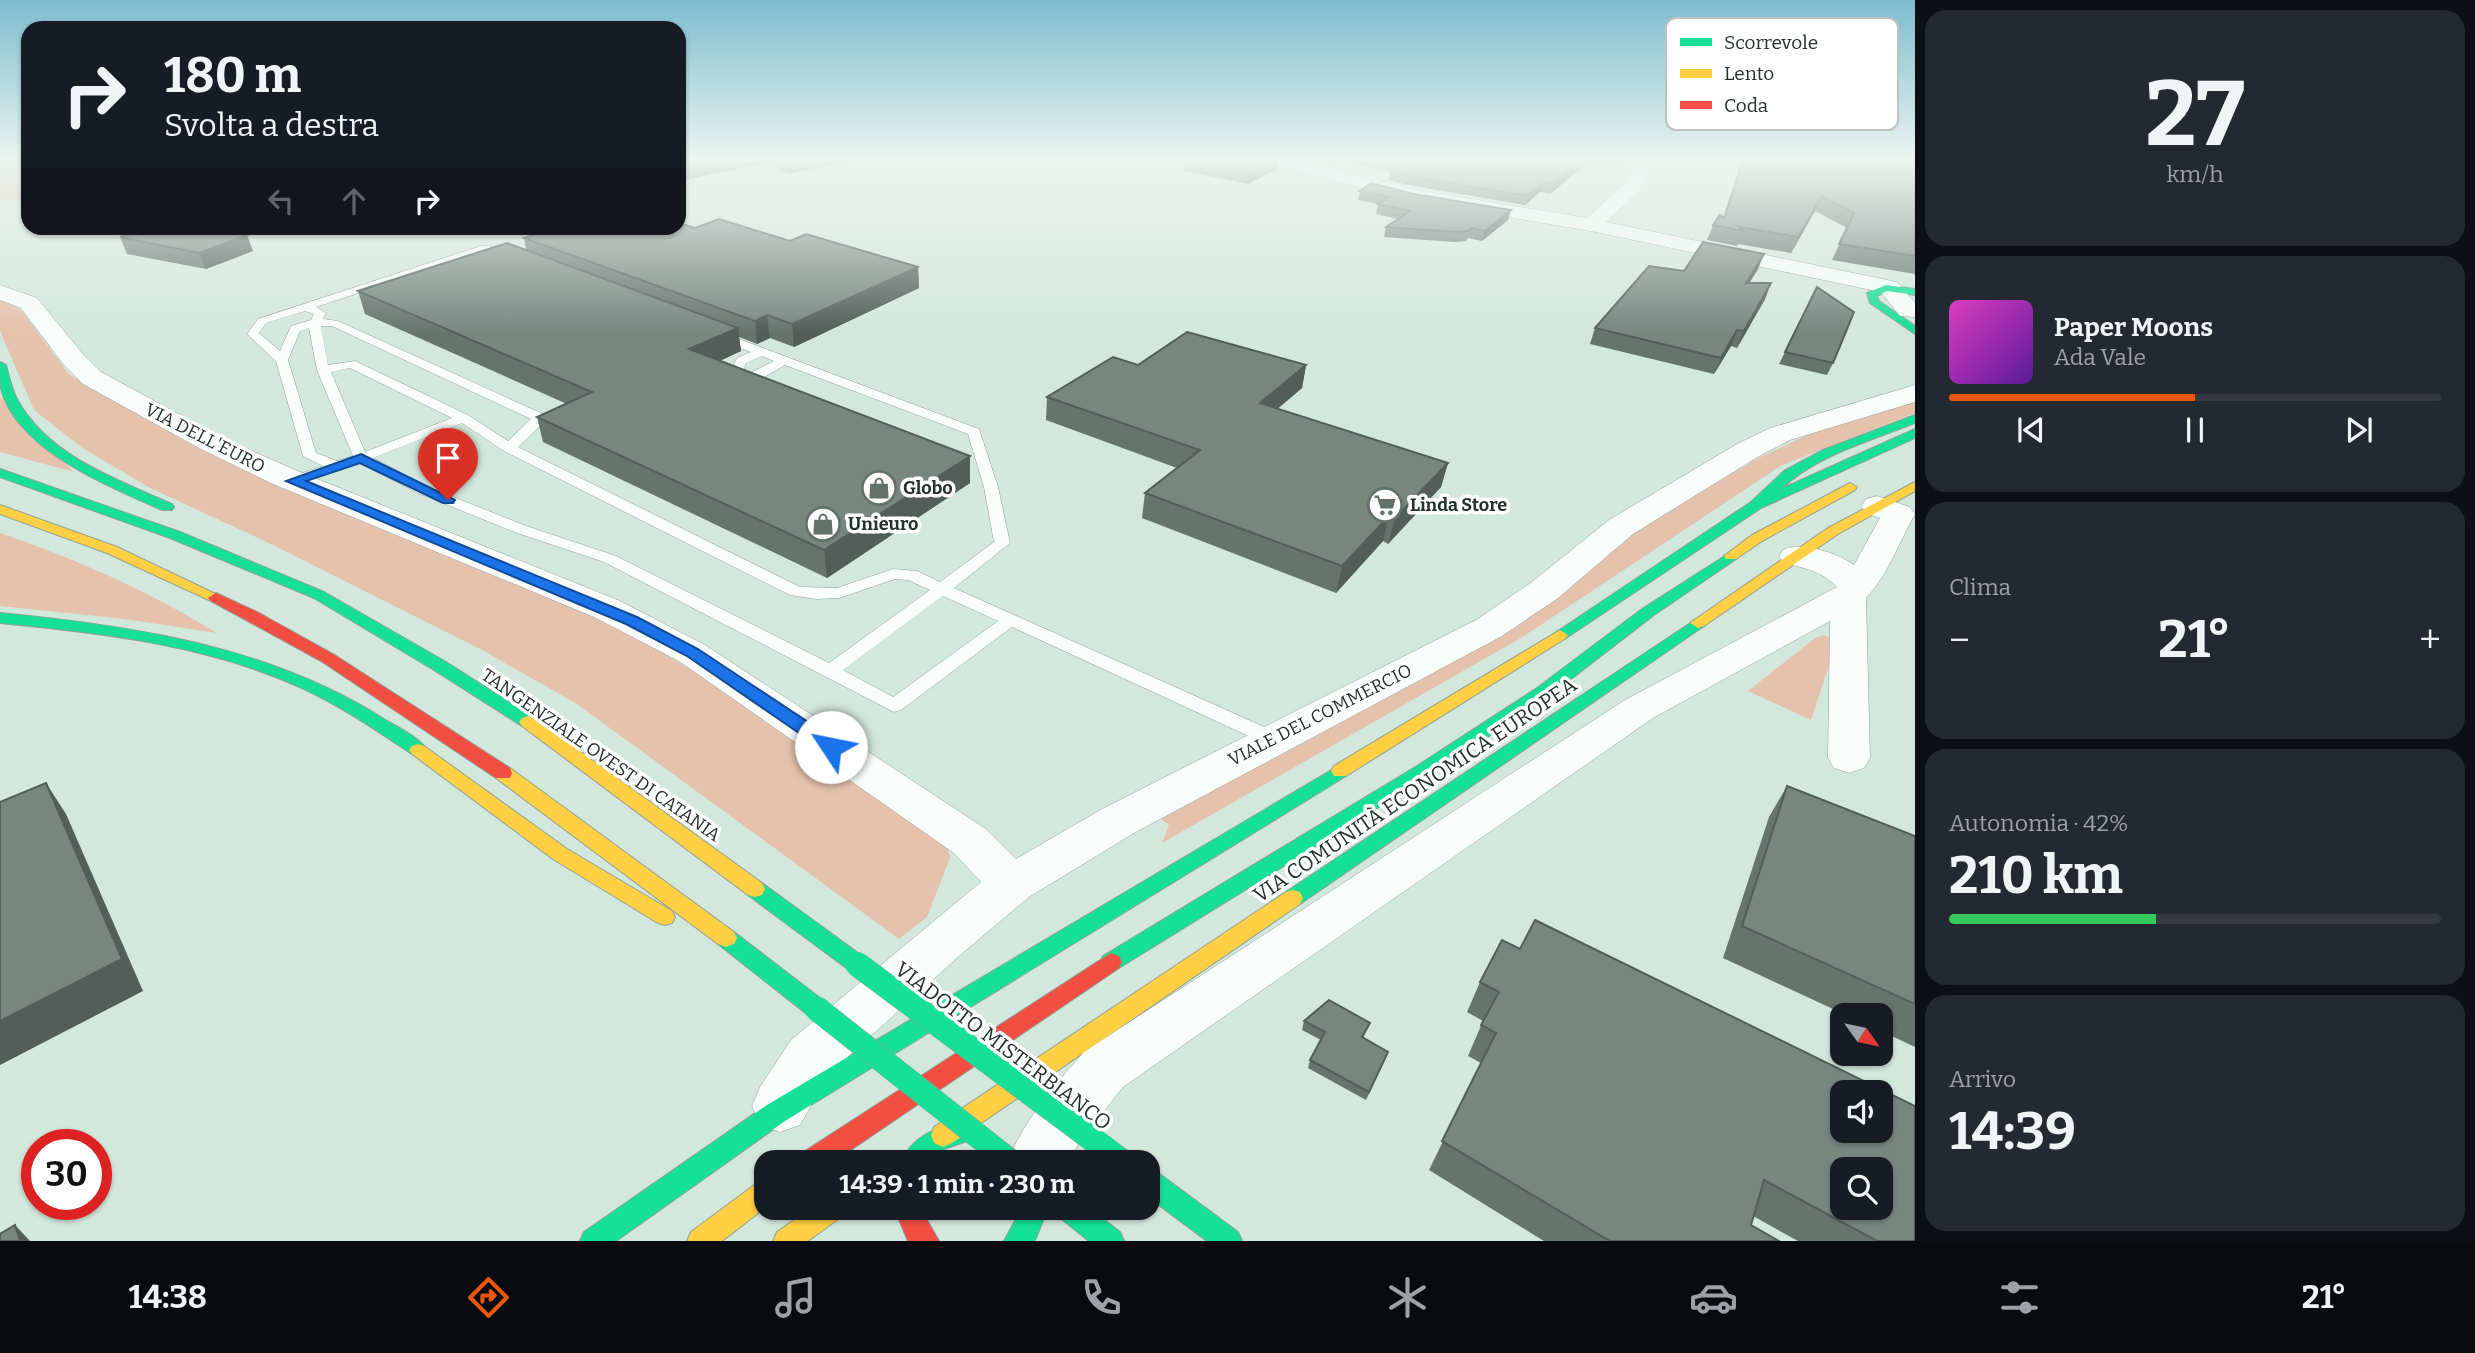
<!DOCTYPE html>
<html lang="it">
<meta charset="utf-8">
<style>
:root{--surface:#171b24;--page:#242831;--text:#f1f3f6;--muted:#9ea1a6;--line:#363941;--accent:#ea580c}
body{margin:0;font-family:Bitter,serif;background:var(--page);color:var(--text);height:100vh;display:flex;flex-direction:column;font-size:26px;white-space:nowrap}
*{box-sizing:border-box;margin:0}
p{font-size:23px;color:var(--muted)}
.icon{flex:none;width:38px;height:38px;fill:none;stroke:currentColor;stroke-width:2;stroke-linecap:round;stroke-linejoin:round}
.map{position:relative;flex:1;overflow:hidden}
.details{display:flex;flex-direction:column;gap:10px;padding:10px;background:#0d0f14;width:560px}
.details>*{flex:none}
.hud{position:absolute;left:21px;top:21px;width:665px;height:214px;border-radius:21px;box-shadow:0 2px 5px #0004;background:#171b24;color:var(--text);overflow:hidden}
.needle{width:46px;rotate:123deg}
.fabs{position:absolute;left:1830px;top:1003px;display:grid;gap:14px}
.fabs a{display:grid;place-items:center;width:63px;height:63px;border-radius:14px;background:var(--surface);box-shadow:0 2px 5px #0004;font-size:35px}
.speed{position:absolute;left:21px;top:1129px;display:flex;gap:14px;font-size:35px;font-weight:700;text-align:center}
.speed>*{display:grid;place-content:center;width:91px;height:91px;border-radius:50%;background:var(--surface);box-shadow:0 2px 5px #0004;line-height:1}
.speed .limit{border:10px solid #d22;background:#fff;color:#111}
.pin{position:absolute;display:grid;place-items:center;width:60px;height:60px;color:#fff;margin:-72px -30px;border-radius:50% 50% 50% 0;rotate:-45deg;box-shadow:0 0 7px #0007}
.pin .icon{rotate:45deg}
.me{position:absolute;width:77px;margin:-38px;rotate:304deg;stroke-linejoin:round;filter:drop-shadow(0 0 5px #0008)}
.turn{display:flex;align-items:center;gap:24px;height:147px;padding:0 28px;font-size:32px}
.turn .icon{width:91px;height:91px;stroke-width:2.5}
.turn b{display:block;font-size:49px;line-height:60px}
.lanes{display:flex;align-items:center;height:66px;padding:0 28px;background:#0003;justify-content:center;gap:35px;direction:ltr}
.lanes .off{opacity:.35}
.big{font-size:52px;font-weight:700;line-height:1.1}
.details .tile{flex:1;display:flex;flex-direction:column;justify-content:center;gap:10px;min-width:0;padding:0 24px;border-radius:21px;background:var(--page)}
.details .dial{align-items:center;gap:0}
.dial b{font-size:91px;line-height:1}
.song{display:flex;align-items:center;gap:21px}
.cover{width:84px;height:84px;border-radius:10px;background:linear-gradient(135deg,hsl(310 70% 55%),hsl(270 70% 35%))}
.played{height:7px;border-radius:4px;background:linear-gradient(90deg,var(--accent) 50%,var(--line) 50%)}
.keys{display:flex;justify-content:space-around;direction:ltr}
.heat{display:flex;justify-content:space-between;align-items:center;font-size:38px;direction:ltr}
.charge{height:10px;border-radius:5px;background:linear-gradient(90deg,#34c759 42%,var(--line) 0)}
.trip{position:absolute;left:754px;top:1150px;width:406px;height:70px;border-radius:21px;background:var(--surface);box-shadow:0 2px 5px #0004;font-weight:700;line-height:70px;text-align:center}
.menu{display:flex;height:112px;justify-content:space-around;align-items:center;background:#090b0e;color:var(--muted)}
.menu .icon{width:49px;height:49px}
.menu .active{color:var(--accent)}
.menu b{font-size:32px;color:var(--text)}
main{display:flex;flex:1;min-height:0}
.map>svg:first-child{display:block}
.green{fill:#e5c2ad}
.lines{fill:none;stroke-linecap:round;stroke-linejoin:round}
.lane-casing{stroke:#90a098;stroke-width:1}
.street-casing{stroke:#90a098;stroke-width:1}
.fast-casing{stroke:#90a098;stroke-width:2}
.slow-casing{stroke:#90a098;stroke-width:2}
.jam-casing{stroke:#90a098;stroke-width:2}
.lane{fill:#f8fcfa;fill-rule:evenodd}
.street{fill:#f8fcfa;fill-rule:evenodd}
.fast{fill:#16e098;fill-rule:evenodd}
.slow{fill:#ffcf43;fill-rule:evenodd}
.jam{fill:#f24e42;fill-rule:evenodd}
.fast-bridge-casing{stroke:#90a098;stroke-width:25;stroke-linecap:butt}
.fast-bridge{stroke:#16e098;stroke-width:24}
.wall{fill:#66746e}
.shaded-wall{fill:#535e5a}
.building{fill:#778780;stroke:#535e5a;stroke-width:2;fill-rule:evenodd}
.route{fill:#1a73e8;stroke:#114b97;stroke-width:2}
.labels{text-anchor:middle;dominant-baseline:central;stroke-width:7;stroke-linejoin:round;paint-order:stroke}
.street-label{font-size:18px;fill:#23322b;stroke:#fff}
.poi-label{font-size:18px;font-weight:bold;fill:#23322b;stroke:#fff;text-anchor:start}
.near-street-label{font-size:21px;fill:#23322b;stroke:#fff}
.key{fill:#fff;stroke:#bdc2bf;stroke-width:2}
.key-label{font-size:19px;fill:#23322b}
</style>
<main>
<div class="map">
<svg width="1915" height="1241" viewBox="0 0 1915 1241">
<rect width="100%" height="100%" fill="#d3e8dd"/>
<!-- green -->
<g class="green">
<path d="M0 160H28V202L0 199Z"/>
<path d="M0 297 22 311 68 373 75 378 194 446 247 472 561 602 639 638 722 689 948 848 950 858 927 917 899 939 577 704 482 650 273 545 150 488 81 447 34 410 0 331Z"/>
<path d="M0 397 74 472 0 452Z"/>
<path d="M1915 400V413L1782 465 1521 638 1162 843 1169 825 1157 816 1259 765 1454 660 1636 529 1760 457 1807 435Z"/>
<path d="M0 533C76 559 149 591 217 633L124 619 0 606Z"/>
<path d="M1824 635 1837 641 1811 720 1748 691 1815 638Z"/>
</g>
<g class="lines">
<!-- lane casing -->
<g class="lane-casing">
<path id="lane" d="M481 246H489L514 257 509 260 485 251 316 307 326 313 323 319 338 321 545 415V421L518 447 800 587 837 588 893 569 917 571 940 582 994 542 984 487 968 434 785 365C764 376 750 392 730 373L737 358 751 352 715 339V333H723L979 429 998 487 1010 543 954 588 1280 734 1283 739 1280 744H1266L1012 627 901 710 894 712 604 562 517 533 418 493 360 463 298 484H288L286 481 288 478 323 466 303 456 276 361 247 334 258 319ZM305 311 314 314 311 320 291 326 280 351 259 333 266 323ZM321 326H332L531 419 508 441 468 415 355 361 328 365ZM309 328 317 370 353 456 337 461 316 453 288 360 300 331ZM762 356 774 361 748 374 743 372 746 363ZM350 368 452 418 365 452 331 372ZM462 423 504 451 790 595 816 599 839 598 895 579 908 580 930 590 829 663 616 556 529 527 428 487 373 458ZM943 596 998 621 893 697 843 670Z"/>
</g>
<!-- street casing -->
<g class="street-casing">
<g id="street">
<path d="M1267 160H1298L1412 189 1587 218 1625 183 1642 160H1660L1639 191 1606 222 1897 282 1915 303V317L1900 316 1881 292 1591 231 1412 201 1270 164Z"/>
<path d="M0 285 37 298 82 353 101 372 221 437 295 470 620 601 705 645 986 829 1016 859 1102 809 1476 620 1532 582 1609 520 1737 444 1770 428 1915 385V402L1790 440 1759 456 1633 534 1558 598 1502 636 1134 833 1029 897 959 956 829 1074 800 1125 780 1132 760 1125 752 1106 760 1087 791 1040 981 882 954 853 679 661 594 617 273 484 201 449 83 384 64 365 21 308 0 300Z"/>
<path d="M1877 496 1910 507 1915 514C1899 542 1888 575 1866 598L1870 758 1864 768 1849 773 1834 768 1828 758 1830 621 1653 718 1123 1087 1080 1141 1068 1162H1007C1025 1119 1054 1086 1085 1051L1625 700 1835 588 1837 587C1822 571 1804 568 1784 563L1779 556 1784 549C1806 543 1835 552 1854 565L1880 518 1866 513 1861 506 1866 499Z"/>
</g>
</g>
<!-- fast casing -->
<g class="fast-casing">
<g id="fast">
<path d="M1886 285 1915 289V295L1887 291 1877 296 1879 301 1915 326V334L1870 303 1867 293Z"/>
<path d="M0 362 6 365C9 377 12 390 18 401 49 456 117 480 172 504L174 507 172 510H162C109 486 18 451 1 389 0 380 0 370 0 362Z"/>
<path d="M1915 415V423C1870 441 1817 455 1781 489L1915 429V438L1761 508 1566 638 1560 640 1552 635 1751 502 1784 471 1823 450Z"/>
<path d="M0 469 180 532 324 592 446 662 534 718 537 722 534 726H522L434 670 314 598 170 538 0 477Z"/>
<path d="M1731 552 1736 553 1738 556 1736 559 1654 615 1549 696 1429 776 1119 968 1111 971 1103 968 1100 962 1103 956 1417 766 1537 688 1642 609Z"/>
<path d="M0 613C134 626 268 646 384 719 397 727 419 737 427 750L424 754H412C376 730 341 706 302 688 207 645 103 633 0 623Z"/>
<path d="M1698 618 1704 620 1706 623 1704 626 1300 904 1293 906 1286 904 1283 898 1286 892Z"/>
<path d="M1340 765 1346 766 1349 771 1346 776 785 1121 616 1241H580L584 1232 767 1105Z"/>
<path d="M755 881 762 883 865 958 868 964 865 970 857 973 849 970 748 895 745 889 748 883Z"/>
<path d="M726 929 734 932 824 1001 827 1008 824 1015 816 1018 808 1015 718 944 715 938 718 932Z"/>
<path d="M967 1118 976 1122 979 1130 976 1138 944 1149 931 1162H901C913 1134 940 1127 967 1118Z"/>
<path d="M1148 1169 1157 1172 1238 1232 1242 1241H1207L1148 1197Z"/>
<path d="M1022 1208H1048L1036 1238 1034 1241H1004Z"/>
<path d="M1055 1208H1089L1120 1232 1124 1241H1089L1059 1217Z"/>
</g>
</g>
<!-- slow casing -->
<g class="slow-casing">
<g id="slow">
<path d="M1915 482V491L1838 534 1704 626 1698 628 1690 623 1828 528Z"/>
<path d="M1850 483 1857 487 1855 490 1762 541 1736 559H1726L1724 556 1752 535Z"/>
<path d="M0 505 117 547 224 598 221 601H211L107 553 0 514Z"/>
<path d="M1560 630 1568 635 1566 638 1346 776H1334L1331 771 1334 766Z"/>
<path d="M528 716 534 718 762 883 765 889 762 895 755 897 748 895 522 726 519 722 522 718Z"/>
<path d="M418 744 424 746 567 849 672 911 675 917 672 923 665 925 658 923 553 859 412 754 409 750 412 746Z"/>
<path d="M503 767 510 768 734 932 737 938 734 944 726 947 718 944 496 778 494 773 496 768Z"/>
<path d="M1293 890 1300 892 1303 898 1300 904 952 1143 943 1147 934 1143 931 1135 934 1127 1286 892Z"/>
<path d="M766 1179V1207L722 1241H687L691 1232 757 1183Z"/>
<path d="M811 1208H845L841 1217 808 1241H773L777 1232Z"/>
</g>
</g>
<!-- jam casing -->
<g class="jam-casing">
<g id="jam">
<path d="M216 593 259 613 333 654 510 768 512 773 510 778H496L321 661 211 601 208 598Z"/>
<path d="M1111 953 1119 956 1122 962 1119 968 833 1162H798L802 1153Z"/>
<path d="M894 1208H920L939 1241H908Z"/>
</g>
</g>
<!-- lane -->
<use href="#lane" class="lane"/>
<!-- street -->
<use href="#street" class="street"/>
<!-- fast -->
<use href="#fast" class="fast"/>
<!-- slow -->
<use href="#slow" class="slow"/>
<!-- jam -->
<use href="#jam" class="jam"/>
<!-- fast-bridge casing -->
<g class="fast-bridge-casing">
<g id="fast-bridge">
<path d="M857 964 1123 1162"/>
<path d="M816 1008 1011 1162"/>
</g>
</g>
<!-- fast-bridge -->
<use href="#fast-bridge" class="fast-bridge"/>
</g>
<!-- wall -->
<g class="wall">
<path d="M679 160H851L788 174 766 163 683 180 685 194 679 195Z"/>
<path d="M1185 160H1278L1277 169 1248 184 1184 171Z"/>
<path d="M1360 160H1618L1608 166 1588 162 1550 194 1540 192 1525 205 1413 186 1388 180 1391 171 1359 165Z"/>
<path d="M1743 160H1915V274L1832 260 1847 228 1815 211 1791 253 1738 244 1737 246 1707 240 1713 225 1724 217Z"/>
<path d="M1360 191 1508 220 1482 241 1468 238 1466 241 1455 242 1384 237 1386 227 1398 219 1376 214 1378 204 1358 200Z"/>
<path d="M695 228 790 241 918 267 919 288 794 347 770 338 757 344 739 337 741 351 720 361 970 483 827 578 543 442 537 417 567 404 365 314 358 291 526 250 524 238Z"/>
<path d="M120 237 253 251 206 269 127 254Z"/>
<path d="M1758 269 1749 283H1771L1765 299 1737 348 1731 346 1714 374 1590 344 1595 328 1684 271Z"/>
<path d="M1785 352 1833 363 1827 375 1779 364Z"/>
<path d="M1138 365H1306L1302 388 1277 409 1448 463 1441 487 1388 544 1383 541 1336 593 1142 518 1145 493 1177 468 1046 420 1047 397Z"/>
<path d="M1787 786 1915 836V1047L1881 1031V1015H1846L1723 958 1769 817Z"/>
<path d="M1502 940 1915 1241H1798L1753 1216 1751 1225 1779 1241H1544L1429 1170 1481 1063 1468 1056 1483 1021 1467 1012 1480 982Z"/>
<path d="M1304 1021 1370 1023 1363 1038 1385 1060 1366 1100 1308 1068 1310 1060 1321 1040 1302 1030Z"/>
</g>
<!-- shaded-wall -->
<g class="shaded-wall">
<path d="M704 160H765L766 163 683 180 685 194 679 195V165Z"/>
<path d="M787 160H851L788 174Z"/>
<path d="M1271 160H1278L1277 169 1248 184 1250 171Z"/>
<path d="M1582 160H1588V162L1550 194 1553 185Z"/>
<path d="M1610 160H1618L1608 166Z"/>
<path d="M1543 183 1540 192 1525 205 1528 196Z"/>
<path d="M1822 196 1815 211 1791 253 1798 237Z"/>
<path d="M1511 210 1508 220 1482 241 1485 231Z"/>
<path d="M247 235 253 251 206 269 199 253Z"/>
<path d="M1764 254 1758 269 1739 299 1746 283Z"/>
<path d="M918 267 919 288 794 347 792 324Z"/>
<path d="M1771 283 1765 299 1737 348 1744 331Z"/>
<path d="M767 315 770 338 757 344 755 321Z"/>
<path d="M738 328 741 351 693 373 689 349Z"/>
<path d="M1737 330 1731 346 1714 374 1721 358Z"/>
<path d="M1306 365 1302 388 1256 427 1260 403Z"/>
<path d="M970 456V483L827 578 824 550Z"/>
<path d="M1448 463 1441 487 1388 544 1395 518Z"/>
<path d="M1389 516 1383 541 1336 593 1342 566Z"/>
<path d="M46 783 66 814 143 991 0 1065V1021Z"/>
<path d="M15 1225 30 1241H20Z"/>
</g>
<!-- building -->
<g class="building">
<path d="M679 160H704L679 165Z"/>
<path d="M1195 160H1271L1250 171Z"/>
<path d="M1383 160H1582L1553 185 1543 183 1528 196 1415 177 1390 171 1402 164Z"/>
<path d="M1743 160H1915V256L1839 244 1854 213 1822 196 1798 237 1739 227 1744 231 1713 225 1720 215 1724 218Z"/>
<path d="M1371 183 1414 194 1511 210 1485 231 1471 228 1469 231 1457 232 1386 227 1410 211 1378 204 1389 197 1360 191Z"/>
<path d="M719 219 790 241 806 234 918 267 792 324 767 315 755 321 524 238 555 228H679V223L695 228Z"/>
<path d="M149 228H208L247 235 199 253 120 237Z"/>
<path d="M1703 242 1764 254 1746 283H1771L1744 331 1737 330 1721 358 1595 328 1649 266 1684 271Z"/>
<path d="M507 243 738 328 689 349 970 456 824 550 537 417 592 392 358 291Z"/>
<path d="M1817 287 1854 312 1833 363 1785 352Z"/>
<path d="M1187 332 1306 365 1260 403 1448 463 1395 518 1389 516 1342 566 1145 493 1200 450 1047 397 1113 357 1138 365Z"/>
<path d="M46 783 122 959 0 1021V802Z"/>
<path d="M1787 786 1915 836V1004L1742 926Z"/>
<path d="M1535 920 1915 1106V1241H1877L1764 1180 1751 1225 1779 1241H1610L1442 1141 1496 1033 1481 1025 1499 992 1480 982 1502 940 1520 949ZM1843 1092H1881V1130H1843ZM1843 1169H1881V1208H1843Z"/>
<path d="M1329 1000 1370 1023 1362 1037 1388 1052 1369 1092 1310 1060 1325 1032 1304 1021Z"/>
<path d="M15 1225 20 1241H0V1234Z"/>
</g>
<!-- sky -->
<linearGradient id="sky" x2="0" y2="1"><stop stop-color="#7dbcce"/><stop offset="0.48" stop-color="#ebf5f0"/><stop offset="1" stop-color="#ebf5f0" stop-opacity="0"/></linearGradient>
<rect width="1915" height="334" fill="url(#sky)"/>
<!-- route -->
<path class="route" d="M361 454 455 500 453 503H443L360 463 306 481 637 617 698 649 838 742 840 747 838 751H825L687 656 626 624 286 481Z"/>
<!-- icons -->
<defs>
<g id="shop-ring" transform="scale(1.75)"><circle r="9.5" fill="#fff" stroke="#617269" stroke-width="1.5"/><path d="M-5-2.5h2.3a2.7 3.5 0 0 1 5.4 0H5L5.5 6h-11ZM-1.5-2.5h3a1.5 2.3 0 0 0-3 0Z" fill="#617269"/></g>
<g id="supermarket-ring" transform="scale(1.75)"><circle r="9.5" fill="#fff" stroke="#617269" stroke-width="1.5"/><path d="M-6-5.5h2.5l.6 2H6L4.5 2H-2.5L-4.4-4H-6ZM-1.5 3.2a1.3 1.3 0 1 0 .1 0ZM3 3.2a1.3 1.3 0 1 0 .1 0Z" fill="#617269"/></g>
</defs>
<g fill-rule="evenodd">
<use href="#shop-ring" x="879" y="488"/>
<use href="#supermarket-ring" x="1385" y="505"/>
<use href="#shop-ring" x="823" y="524"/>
</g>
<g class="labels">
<!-- street labels -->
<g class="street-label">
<text transform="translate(205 438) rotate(27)">VIA DELL'EURO</text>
<text transform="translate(1320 715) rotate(-27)">VIALE DEL COMMERCIO</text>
<text transform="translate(601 755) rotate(35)">TANGENZIALE OVEST DI CATANIA</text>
</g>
<!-- poi labels -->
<g class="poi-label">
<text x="903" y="488">Globo</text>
<text x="1410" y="505">Linda Store</text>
<text x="848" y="524">Unieuro</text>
</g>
<!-- near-street labels -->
<g class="near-street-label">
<text transform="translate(1415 790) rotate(-34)">VIA COMUNITÀ ECONOMICA EUROPEA</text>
<text transform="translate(1003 1046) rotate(37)">VIADOTTO MISTERBIANCO</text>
</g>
</g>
<!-- legend -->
<rect x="1666" y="18" width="232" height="112" rx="10" class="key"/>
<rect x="1680" y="38" width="32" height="8" fill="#16e098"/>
<rect x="1680" y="69" width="32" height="9" fill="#ffcf43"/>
<rect x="1680" y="101" width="32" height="8" fill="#f24e42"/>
<g class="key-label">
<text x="1724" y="49">Scorrevole</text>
<text x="1724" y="80">Lento</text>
<text x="1724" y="112">Coda</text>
</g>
</svg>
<div class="fabs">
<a><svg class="needle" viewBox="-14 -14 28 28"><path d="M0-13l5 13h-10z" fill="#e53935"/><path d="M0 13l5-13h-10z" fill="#9ea1a6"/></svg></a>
<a><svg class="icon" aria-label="sound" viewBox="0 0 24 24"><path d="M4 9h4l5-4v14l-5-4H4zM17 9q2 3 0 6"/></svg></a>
<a><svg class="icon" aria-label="search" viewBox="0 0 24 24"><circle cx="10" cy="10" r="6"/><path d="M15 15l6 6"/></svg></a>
</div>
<div class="speed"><div class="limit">30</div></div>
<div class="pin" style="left:448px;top:500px;background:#d93025"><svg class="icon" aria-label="arrive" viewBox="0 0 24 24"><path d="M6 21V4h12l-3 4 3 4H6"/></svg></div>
<svg class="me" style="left:831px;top:747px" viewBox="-20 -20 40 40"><circle r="19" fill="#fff"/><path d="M0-13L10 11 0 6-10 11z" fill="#1a73e8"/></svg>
<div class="trip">14:39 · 1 min · 230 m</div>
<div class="hud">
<div class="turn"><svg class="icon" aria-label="right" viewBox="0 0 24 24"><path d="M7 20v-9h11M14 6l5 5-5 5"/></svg><div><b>180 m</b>Svolta a destra</div></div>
<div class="lanes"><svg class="icon off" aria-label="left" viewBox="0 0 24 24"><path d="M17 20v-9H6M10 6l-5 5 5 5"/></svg><svg class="icon off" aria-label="ahead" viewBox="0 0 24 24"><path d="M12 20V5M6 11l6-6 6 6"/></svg><svg class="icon" aria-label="right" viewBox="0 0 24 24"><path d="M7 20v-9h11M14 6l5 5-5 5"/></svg></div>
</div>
</div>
<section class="details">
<div class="tile dial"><b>27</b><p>km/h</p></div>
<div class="tile">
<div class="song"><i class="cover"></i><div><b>Paper Moons</b><p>Ada Vale</p></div></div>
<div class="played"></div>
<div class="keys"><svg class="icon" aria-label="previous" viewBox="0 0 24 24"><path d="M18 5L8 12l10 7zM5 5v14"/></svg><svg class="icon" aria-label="pause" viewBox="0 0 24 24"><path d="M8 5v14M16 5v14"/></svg><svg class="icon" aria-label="next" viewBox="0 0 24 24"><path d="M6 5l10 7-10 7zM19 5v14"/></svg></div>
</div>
<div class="tile"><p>Clima</p>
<div class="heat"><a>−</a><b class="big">21°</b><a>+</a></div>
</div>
<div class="tile"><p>Autonomia · 42%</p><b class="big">210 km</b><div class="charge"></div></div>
<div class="tile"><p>Arrivo</p><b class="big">14:39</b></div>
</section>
</main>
<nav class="menu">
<b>14:38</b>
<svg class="icon active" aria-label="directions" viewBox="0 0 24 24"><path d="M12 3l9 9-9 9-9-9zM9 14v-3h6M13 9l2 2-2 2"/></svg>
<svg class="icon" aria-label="music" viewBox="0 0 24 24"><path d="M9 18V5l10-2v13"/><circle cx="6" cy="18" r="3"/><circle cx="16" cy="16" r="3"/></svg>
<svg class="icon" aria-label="phone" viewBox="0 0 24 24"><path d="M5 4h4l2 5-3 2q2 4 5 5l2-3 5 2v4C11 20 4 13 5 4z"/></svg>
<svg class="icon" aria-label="climate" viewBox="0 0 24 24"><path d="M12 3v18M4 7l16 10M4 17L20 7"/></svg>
<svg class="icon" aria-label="car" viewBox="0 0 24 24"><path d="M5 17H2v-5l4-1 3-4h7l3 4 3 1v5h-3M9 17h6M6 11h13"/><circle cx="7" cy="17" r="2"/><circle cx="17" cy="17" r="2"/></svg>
<svg class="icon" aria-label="filters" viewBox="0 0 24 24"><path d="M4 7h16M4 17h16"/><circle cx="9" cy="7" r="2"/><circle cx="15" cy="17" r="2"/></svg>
<b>21°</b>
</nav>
